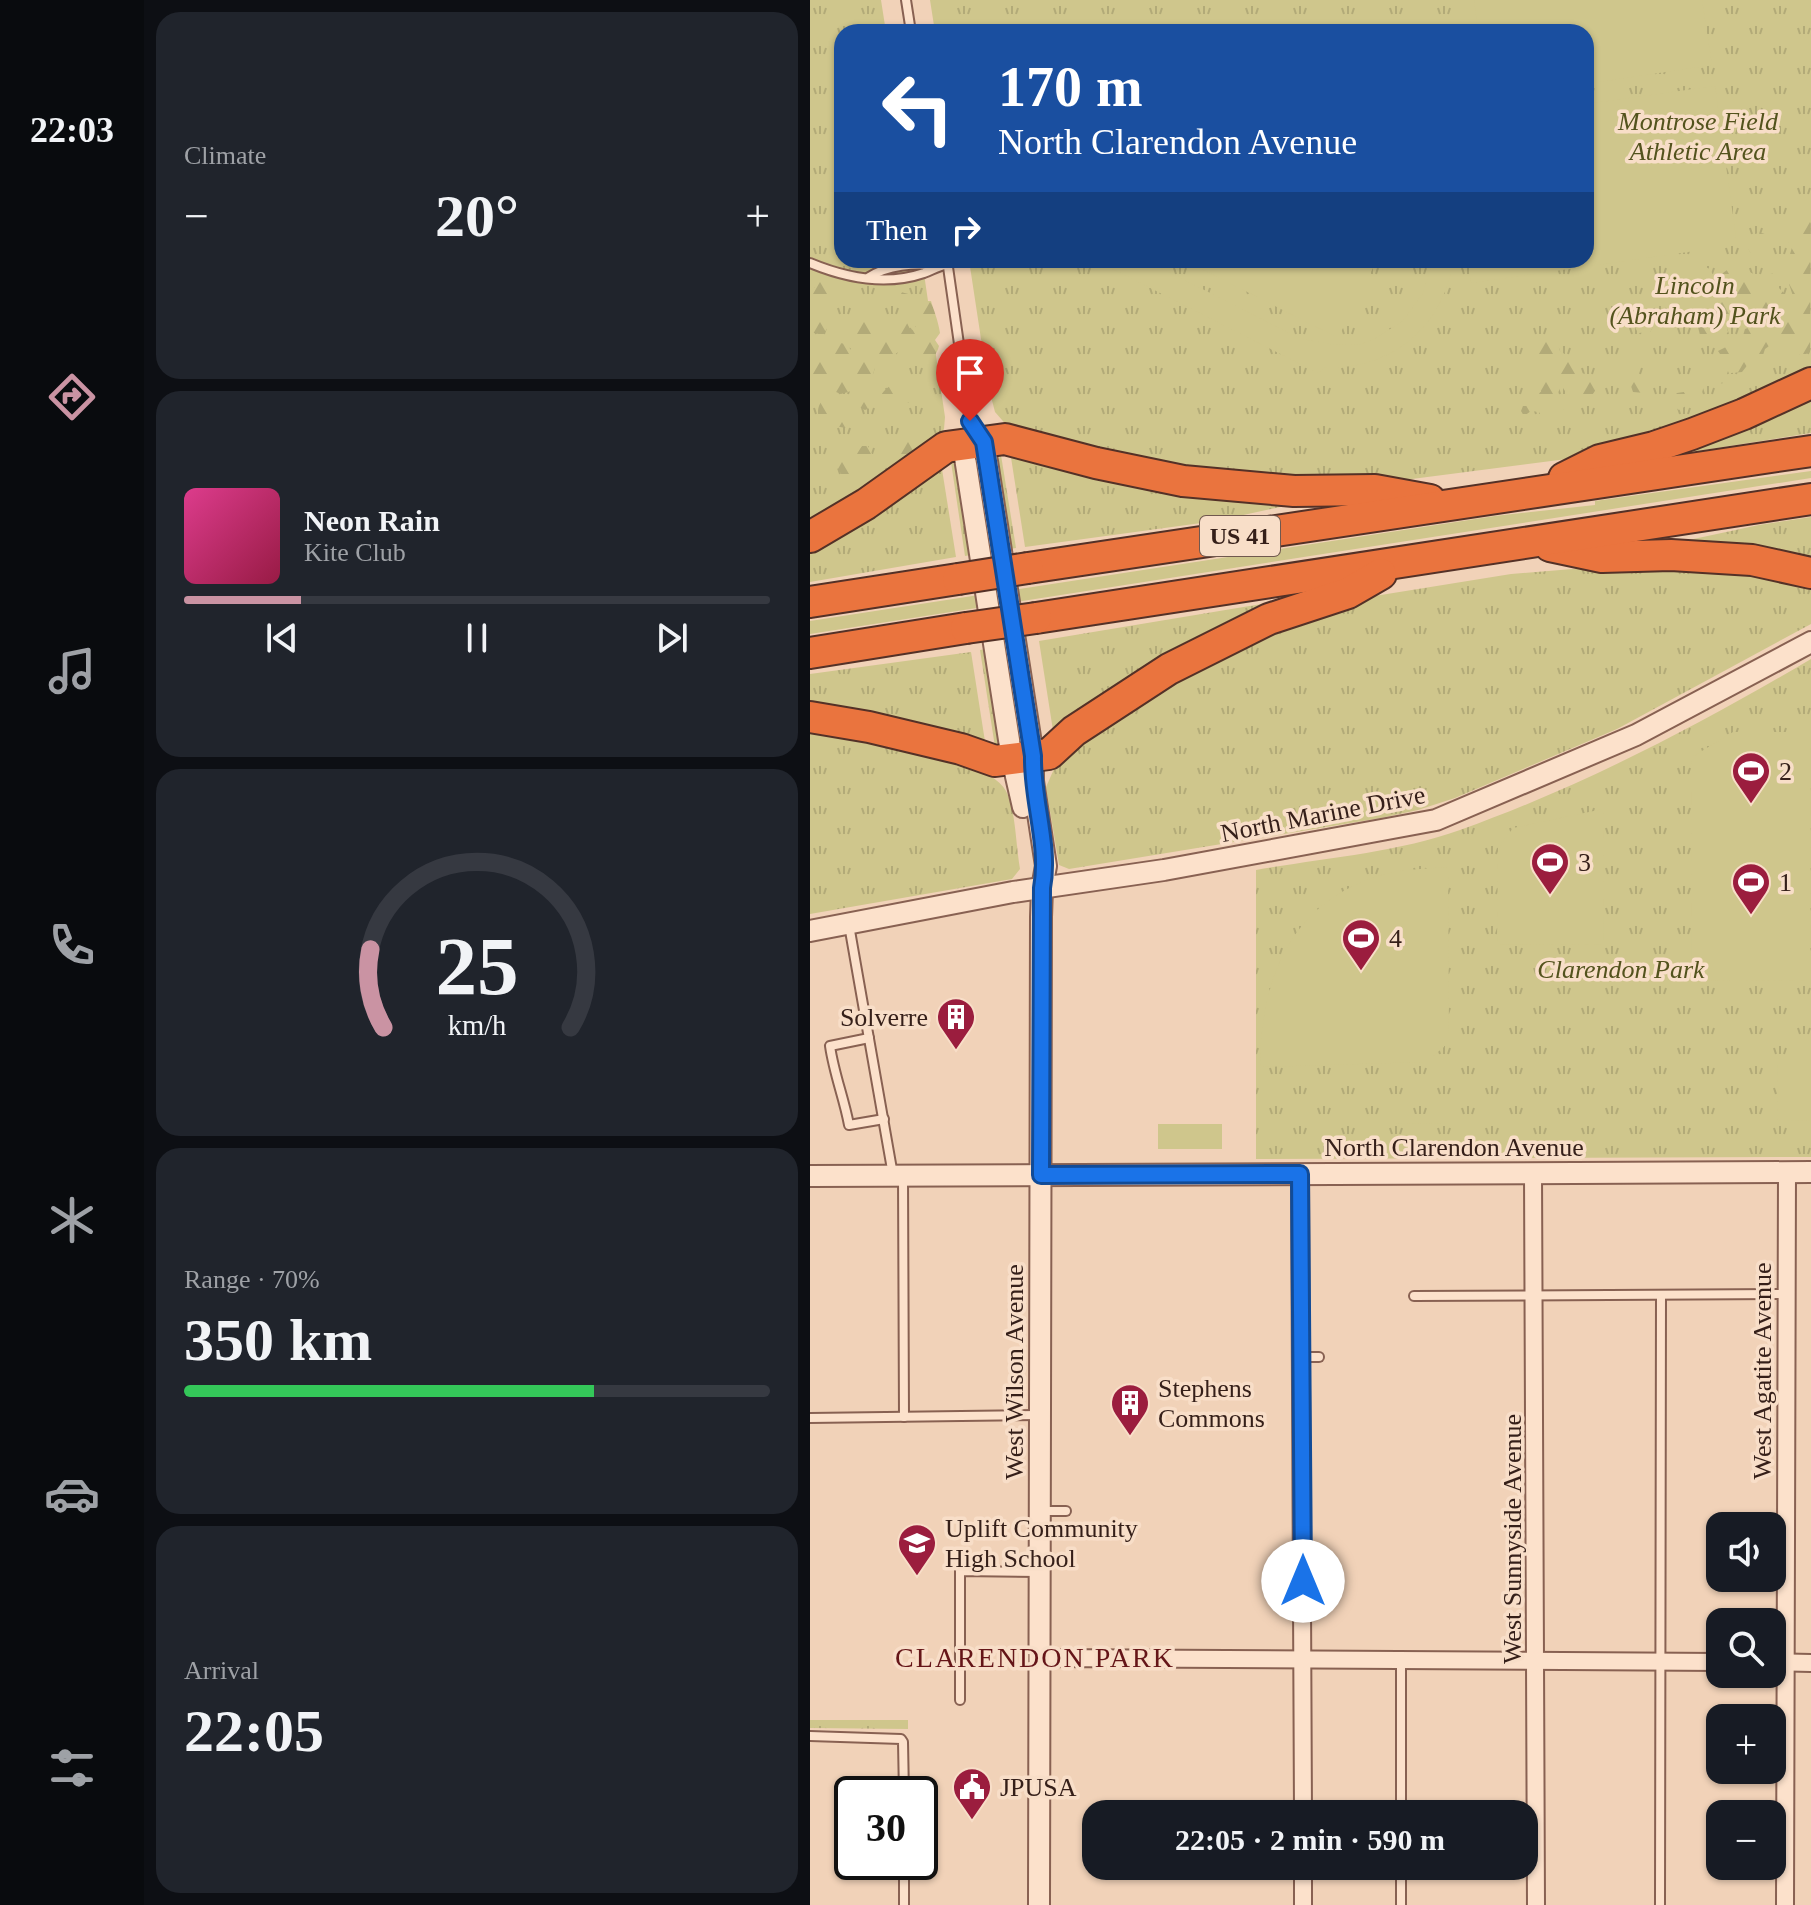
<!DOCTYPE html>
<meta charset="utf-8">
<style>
:root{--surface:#171b24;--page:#20242c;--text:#f1f3f6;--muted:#9ea1a6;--line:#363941;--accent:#ca93a3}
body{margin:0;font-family:Georgia,serif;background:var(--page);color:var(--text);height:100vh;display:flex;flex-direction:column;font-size:30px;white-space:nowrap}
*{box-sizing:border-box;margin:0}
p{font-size:26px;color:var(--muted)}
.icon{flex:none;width:44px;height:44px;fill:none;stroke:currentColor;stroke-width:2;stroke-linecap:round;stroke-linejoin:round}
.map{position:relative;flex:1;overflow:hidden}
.drawer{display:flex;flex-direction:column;gap:12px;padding:12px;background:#0d0f14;width:666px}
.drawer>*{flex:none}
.hud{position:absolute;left:24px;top:24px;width:760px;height:244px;border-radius:24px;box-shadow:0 2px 6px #0004;background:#1a4fa0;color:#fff;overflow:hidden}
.fabs{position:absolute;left:896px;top:1512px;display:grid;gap:16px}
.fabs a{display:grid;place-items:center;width:80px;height:80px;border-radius:16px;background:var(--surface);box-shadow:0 2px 6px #0004;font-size:40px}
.speed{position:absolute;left:24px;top:1776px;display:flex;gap:16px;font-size:40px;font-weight:700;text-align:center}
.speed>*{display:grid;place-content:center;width:104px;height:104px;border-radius:50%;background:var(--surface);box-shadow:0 2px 6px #0004;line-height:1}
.speed .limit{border:4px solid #111;border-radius:12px;background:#fff;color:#111}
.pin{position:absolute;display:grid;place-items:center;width:68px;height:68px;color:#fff;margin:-82px -34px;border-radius:50% 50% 50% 0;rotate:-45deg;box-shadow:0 0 8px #0007}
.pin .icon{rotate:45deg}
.me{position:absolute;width:88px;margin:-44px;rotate:0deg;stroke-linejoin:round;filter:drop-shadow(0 0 6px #0008)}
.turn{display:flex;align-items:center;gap:28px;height:168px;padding:0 32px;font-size:36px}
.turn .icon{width:104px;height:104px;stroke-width:2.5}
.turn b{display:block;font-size:56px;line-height:68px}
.then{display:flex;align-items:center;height:76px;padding:0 32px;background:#0003;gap:16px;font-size:30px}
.big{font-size:60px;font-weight:700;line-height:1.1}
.drawer .widget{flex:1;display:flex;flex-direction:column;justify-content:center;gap:12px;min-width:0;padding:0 28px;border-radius:24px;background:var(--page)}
.drawer .dial{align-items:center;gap:0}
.dial svg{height:208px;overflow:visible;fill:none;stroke:var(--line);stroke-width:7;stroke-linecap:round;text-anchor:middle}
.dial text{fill:var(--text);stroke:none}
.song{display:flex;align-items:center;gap:24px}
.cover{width:96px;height:96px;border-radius:12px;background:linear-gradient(135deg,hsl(330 70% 55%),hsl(340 70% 35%))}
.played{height:8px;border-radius:4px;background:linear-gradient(90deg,var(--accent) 20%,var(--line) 20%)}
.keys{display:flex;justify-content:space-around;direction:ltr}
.heat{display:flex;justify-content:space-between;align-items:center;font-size:44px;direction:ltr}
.charge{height:12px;border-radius:6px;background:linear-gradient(90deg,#34c759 70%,var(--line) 0)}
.trip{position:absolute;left:272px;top:1800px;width:456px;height:80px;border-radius:24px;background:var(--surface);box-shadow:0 2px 6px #0004;font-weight:700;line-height:80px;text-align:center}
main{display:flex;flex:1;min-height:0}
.menu{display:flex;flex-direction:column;width:144px;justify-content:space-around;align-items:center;background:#090b0e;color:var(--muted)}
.menu .icon{width:56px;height:56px}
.menu .on{color:var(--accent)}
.menu b{font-size:36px;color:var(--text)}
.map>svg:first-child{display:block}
.grass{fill:url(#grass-tufts)}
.forest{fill:url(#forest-firs)}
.garden{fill:#cfc68c}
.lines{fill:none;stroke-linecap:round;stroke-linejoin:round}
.service-casing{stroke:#886152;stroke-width:12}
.minor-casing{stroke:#886152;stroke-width:20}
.tertiary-casing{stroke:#886152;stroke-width:24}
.motorway-casing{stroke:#543127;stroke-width:34}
.service{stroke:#fce1cb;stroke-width:8}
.minor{stroke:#fce1cb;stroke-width:16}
.tertiary{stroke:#fce1cb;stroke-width:20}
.motorway{stroke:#ea743e;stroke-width:30}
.motorway-bridge-casing{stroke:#543127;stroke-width:34;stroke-linecap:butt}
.motorway-bridge{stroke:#ea743e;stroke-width:30}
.route-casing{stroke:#114b97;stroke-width:20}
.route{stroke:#1a73e8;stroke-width:14}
.labels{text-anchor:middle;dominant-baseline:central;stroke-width:7;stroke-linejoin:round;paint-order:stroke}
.shield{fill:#f8dec8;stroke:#70584e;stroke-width:2}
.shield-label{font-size:24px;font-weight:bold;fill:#351f19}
.park-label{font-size:26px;font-style:italic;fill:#53531d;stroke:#f8dec8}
.poi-label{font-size:26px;fill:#351f19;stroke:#f8dec8;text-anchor:start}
.street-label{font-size:26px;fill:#351f19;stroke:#f8dec8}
.neighbourhood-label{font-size:28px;letter-spacing:2px;fill:#651518;stroke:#f8dec8}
</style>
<main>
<nav class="menu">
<b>22:03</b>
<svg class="icon on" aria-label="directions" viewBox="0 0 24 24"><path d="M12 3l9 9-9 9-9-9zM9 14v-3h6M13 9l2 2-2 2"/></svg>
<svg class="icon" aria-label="music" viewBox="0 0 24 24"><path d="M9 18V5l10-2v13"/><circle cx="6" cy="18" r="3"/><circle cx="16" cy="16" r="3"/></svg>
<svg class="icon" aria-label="phone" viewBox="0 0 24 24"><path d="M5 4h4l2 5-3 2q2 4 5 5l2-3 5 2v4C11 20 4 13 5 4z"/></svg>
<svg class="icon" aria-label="climate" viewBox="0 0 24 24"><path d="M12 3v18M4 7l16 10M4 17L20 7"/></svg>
<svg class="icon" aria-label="car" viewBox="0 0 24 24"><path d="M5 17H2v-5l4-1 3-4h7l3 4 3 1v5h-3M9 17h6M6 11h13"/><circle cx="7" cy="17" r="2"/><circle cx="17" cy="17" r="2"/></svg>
<svg class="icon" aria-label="filters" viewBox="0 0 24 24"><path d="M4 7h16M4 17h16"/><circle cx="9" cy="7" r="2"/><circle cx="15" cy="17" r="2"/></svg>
</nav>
<section class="drawer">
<div class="widget"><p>Climate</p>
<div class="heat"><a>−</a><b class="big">20°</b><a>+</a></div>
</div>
<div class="widget">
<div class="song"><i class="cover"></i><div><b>Neon Rain</b><p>Kite Club</p></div></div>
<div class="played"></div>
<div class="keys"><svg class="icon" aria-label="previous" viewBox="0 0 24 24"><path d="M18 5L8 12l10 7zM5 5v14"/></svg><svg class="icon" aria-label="pause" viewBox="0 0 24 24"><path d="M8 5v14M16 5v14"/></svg><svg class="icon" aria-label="next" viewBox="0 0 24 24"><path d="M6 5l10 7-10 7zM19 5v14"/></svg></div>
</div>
<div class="widget dial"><svg viewBox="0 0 100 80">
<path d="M14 69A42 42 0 1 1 86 69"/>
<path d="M14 69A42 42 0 0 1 9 39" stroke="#ca93a3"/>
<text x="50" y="56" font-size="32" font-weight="700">25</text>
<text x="50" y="72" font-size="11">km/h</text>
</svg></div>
<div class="widget"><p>Range · 70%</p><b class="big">350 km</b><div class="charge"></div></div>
<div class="widget"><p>Arrival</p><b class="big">22:05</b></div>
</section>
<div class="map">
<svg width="1001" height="1905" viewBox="0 0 1001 1905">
<defs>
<pattern id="grass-tufts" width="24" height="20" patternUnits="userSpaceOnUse" patternTransform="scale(2)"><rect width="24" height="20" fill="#cfc68c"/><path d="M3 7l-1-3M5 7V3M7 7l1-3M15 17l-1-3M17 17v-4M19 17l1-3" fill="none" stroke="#b2aa78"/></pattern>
<pattern id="forest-firs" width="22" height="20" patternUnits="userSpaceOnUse" patternTransform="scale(2)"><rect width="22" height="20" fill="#cfc68c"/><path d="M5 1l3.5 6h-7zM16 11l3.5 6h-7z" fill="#b2aa78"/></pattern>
</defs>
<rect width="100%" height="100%" fill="#f1d2b8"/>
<!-- grass -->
<g class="grass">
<path d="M0 0H71L76 32H32V260H112L135 417 134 429 128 438 0 527Z"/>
<path d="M120 0H1001V373L990 379 780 456 571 483 386 474 199 428 185 412 178 385 159 260H776V32H125Z"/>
<path d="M1001 391V433L850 457Z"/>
<path d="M200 451 484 504 406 521 215 547Z"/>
<path d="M191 455 206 548 200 549 187 461Z"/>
<path d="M141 462 147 466 161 555 155 556Z"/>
<path d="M131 463 146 557 0 582V546Z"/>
<path d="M1001 517V565L860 544 949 525Z"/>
<path d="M811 565H897L1001 582V624L807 729 645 798 608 810 571 818 259 869 249 865 236 787 248 760 391 662 546 599 701 574Z"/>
<path d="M487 598 244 737 229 641Z"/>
<path d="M176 649 190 740 185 747 170 650Z"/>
<path d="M161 652 176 748 0 709V674Z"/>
<path d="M1001 659V1157L446 1159V870C513 858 586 853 650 830 773 786 889 725 1001 659Z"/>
<path d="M0 726C40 734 178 756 196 791 206 810 206 847 210 869L202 879 0 914Z"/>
<path d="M0 1720H98V1729L0 1728Z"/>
</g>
<!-- forest -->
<g class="forest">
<path d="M999 197H1001L1000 352 994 355 977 352 972 342 966 341 955 349 952 358 948 360 943 358 932 372 921 373 918 371 914 383 908 384 901 382 902 370 912 366V357L908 351 932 339 935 329 946 325 938 317 922 311C917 316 916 326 918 332L912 338 890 335 888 327 877 328 875 312 883 303 879 293 881 270 893 266 900 269 905 279 925 264 947 276 967 273 975 276 976 280 968 287 975 294 978 303H982L984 299 979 284 984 274 978 261 983 244 971 239 975 224 981 222 992 227 993 218 987 211V205Z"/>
<circle cx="950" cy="245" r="12"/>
<path d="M9 278 17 282 24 301 14 313 19 325 13 335 0 332V287L5 288 6 279Z"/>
<path d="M91 292 102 295 103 305 105 301H121C124 311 128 320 130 333L125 340 129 346C125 361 114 363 100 363L88 352 78 360 68 361 65 359 67 349 62 341 58 339 51 346H45L41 341 39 323 57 319 59 313 75 316 85 326 91 317 95 319 100 329 104 330 107 322 99 308H90L86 295Z"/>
<path d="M826 309 842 314 843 327 840 332 828 333 825 327H812L805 319 807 310Z"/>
<path d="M741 334 745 337 750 351 756 355 767 372 779 375 787 386C782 402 772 398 759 397L753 388H750L746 398 754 405 753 410 742 414 737 421 733 420 729 412 721 411 714 416 711 411 713 406H717L722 394 731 392 730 382 723 374 716 355 719 348 731 345 733 336Z"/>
<path d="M16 340 26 342V346L30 343 37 344 44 355 60 358 66 365 61 380 54 384V401L60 404V408L55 410 49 407 42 412 36 410 34 420 38 423 36 428 24 426 9 419C7 410 8 406 13 399L19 401 38 398 46 402 48 389 31 394 21 390 14 379 10 384H4L0 381V354L11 353 15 357 14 364H19L20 349 14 344Z"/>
<path d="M821 364 827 366 830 378 836 377 841 388 835 393 823 392 821 386 811 383 808 377 810 371Z"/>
<path d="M92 376 104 378 108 383 106 403H98L95 399 88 401 85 409 74 410C63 390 82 388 92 376Z"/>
<path d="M889 380 895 382 891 396 885 395 883 399 877 400 876 406 869 410 862 405V399L867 393 880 391 883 382Z"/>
<path d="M98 438 109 441 108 450 95 457 90 456 83 462 77 461 73 456 74 444Z"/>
<path d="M52 446H58L62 454H67L68 463 52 462 51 475 37 478 32 475 27 468 26 458 36 453 45 455Z"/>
</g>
<!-- garden -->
<g class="garden">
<path d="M664 0H892L902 65 776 84V32H668Z"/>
<path d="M905 86 927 245 661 283 658 260H776V104Z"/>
<path d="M285 260H335L491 339 526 345 551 344 564 339 593 321 613 293 623 260H643C635 326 580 372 513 367L510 374Z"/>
<path d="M374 260H567L528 338Z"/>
<path d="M1001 471V478L0 634V621L685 516 785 505V501Z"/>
<path d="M923 732H1001L1000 981 881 980 882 757Z"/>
<path d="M793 809 794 945 687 944 688 848 703 828Z"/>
<path d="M638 867 639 1034H634V1047L623 1056H614V1062L450 1067C451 982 477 907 565 877 588 869 614 869 638 867Z"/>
<path d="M967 1063H1001V1120L968 1121Z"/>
<path d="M583 1114H636V1124L583 1123Z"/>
<path d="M412 1124V1149H348V1124Z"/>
</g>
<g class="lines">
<!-- service casing -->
<g class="service-casing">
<g id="service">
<path d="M96 0 101 32"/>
<path d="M137 260 160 421 169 435"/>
<path d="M0 263C36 278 76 286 114 273 122 270 128 266 138 264"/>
<path d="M59 277C76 266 106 262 126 266"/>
<path d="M39 925 83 1175"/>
<path d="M59 1038 20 1046C24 1074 34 1098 39 1125L74 1119"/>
<path d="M93 1177 94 1417"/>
<path d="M604 1296 977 1294"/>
<path d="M491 1357H509"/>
<path d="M0 1418 229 1415"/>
<path d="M231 1511H256"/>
<path d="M591 1659V1814"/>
<path d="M150 1700V1571L229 1572"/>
<path d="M0 1736 91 1739 93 1742 94 1794"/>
<path d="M94 1862V1905"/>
<path d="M591 1905V1866"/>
<path d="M850 1905 851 1295"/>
</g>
</g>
<!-- minor casing -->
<g class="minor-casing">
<g id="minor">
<path d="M723 1173 726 1905"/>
<path d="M490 1174 493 1814"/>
<path d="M230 1658 910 1662"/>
<path d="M962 1662 1001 1663"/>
<path d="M493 1905V1866"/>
<path d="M975 1905 977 1172"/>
</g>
</g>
<!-- tertiary casing -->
<g class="tertiary-casing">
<g id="tertiary">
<path d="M174 442 223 756V781L236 866 232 888 231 917 229 1905"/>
<path d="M153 445 202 759 213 807"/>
<path d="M0 931 203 892 354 870 626 820 826 735 1001 642"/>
<path d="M0 1176 1001 1172"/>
</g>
</g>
<!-- motorway casing -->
<g class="motorway-casing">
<g id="motorway">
<path d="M754 478 790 460 844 447 882 434 934 414 1001 383"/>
<path d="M0 537 56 504 136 447 195 439 286 463 373 481 484 491 565 490 620 500"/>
<path d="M740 546 792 557 861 555 942 560 1001 573"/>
<path d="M218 568 1001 451"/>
<path d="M0 602 148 579"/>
<path d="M226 618 1001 499"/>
<path d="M0 653 156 628"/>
<path d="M0 717 59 727 151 749 185 761 239 754 264 731 359 669 459 619 538 593 571 574"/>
</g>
</g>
<!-- service -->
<use href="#service" class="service"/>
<!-- minor -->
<use href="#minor" class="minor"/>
<!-- tertiary -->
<use href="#tertiary" class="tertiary"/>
<!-- motorway -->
<use href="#motorway" class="motorway"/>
<!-- motorway-bridge casing -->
<g class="motorway-bridge-casing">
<g id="motorway-bridge">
<path d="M148 579 218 568"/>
<path d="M156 628 226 618"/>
</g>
</g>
<!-- motorway-bridge -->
<use href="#motorway-bridge" class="motorway-bridge"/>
</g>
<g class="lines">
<!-- route casing -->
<g class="route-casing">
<path id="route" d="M160 421 174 442 223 756C222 801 240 845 232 888L231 1175 490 1174 493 1581"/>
</g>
<!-- route -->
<use href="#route" class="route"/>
</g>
<!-- icons -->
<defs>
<g id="stadium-pin" transform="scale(2)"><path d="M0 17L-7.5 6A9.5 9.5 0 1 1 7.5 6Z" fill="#9b1d3e" stroke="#f8dec8"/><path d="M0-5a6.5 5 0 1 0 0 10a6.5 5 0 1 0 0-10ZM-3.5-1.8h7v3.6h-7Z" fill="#fff"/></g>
<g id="building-pin" transform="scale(2)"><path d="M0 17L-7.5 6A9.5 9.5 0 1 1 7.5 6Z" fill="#9b1d3e" stroke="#f8dec8"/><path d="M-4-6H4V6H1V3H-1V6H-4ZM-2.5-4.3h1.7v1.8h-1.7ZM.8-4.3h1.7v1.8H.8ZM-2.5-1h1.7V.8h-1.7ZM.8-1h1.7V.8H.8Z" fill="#fff"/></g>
<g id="school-pin" transform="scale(2)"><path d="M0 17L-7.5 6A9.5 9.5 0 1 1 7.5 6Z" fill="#9b1d3e" stroke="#f8dec8"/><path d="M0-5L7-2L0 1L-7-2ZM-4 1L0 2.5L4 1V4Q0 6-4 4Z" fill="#fff"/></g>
<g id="civic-pin" transform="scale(2)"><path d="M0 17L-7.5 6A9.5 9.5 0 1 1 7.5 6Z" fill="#9b1d3e" stroke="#f8dec8"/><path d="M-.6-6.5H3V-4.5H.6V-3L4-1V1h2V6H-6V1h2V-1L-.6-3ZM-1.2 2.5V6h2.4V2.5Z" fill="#fff"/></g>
</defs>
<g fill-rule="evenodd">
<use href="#stadium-pin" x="941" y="771"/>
<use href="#stadium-pin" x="740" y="862"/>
<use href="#stadium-pin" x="941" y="882"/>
<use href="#stadium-pin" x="551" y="938"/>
<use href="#building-pin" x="146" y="1017"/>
<use href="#building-pin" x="320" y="1403"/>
<use href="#school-pin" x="107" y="1543"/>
<use href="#civic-pin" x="162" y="1787"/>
</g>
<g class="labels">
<!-- shield labels -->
<rect class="shield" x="390" y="516" width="80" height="40" rx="6"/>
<g class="shield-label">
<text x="430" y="536">US 41</text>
</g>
<!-- park labels -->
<g class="park-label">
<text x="888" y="121">Montrose Field<tspan x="888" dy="30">Athletic Area</tspan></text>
<text x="885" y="285">Lincoln<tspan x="885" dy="30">(Abraham) Park</tspan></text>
<text x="811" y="969">Clarendon Park</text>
</g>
<!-- poi labels -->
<g class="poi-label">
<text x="969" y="771">2</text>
<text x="768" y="862">3</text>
<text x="969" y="882">1</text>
<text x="579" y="938">4</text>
<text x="118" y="1017" text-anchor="end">Solverre</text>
<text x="348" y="1388">Stephens<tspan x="348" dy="30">Commons</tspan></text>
<text x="135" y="1528">Uplift Community<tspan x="135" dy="30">High School</tspan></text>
<text x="190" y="1787">JPUSA</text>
</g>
<!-- street labels -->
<g class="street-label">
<text transform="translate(513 814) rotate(-11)">North Marine Drive</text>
<text x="644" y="1147">North Clarendon Avenue</text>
<text transform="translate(952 1371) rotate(-90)">West Agatite Avenue</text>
<text transform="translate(204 1372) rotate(-90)">West Wilson Avenue</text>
<text transform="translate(702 1539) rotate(-90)">West Sunnyside Avenue</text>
</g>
<!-- neighbourhood labels -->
<g class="neighbourhood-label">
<text x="225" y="1657">CLARENDON PARK</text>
</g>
</g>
</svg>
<div class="fabs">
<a><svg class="icon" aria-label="sound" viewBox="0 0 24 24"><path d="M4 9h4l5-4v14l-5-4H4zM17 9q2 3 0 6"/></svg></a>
<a><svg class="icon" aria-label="search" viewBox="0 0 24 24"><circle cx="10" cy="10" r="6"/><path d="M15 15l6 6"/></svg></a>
<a>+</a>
<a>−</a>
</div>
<div class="speed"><div class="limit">30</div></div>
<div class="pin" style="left:160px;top:421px;background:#d93025"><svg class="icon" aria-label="arrive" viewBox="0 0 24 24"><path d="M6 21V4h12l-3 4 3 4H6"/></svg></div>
<svg class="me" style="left:493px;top:1581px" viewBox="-20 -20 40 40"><circle r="19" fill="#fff"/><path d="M0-13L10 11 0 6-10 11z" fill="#1a73e8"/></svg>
<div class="trip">22:05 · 2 min · 590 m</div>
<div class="hud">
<div class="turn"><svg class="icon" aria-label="left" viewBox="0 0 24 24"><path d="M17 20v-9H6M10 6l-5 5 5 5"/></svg><div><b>170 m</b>North Clarendon Avenue</div></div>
<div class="then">Then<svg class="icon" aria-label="right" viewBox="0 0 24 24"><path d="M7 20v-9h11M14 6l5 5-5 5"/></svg></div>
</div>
</div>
</main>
